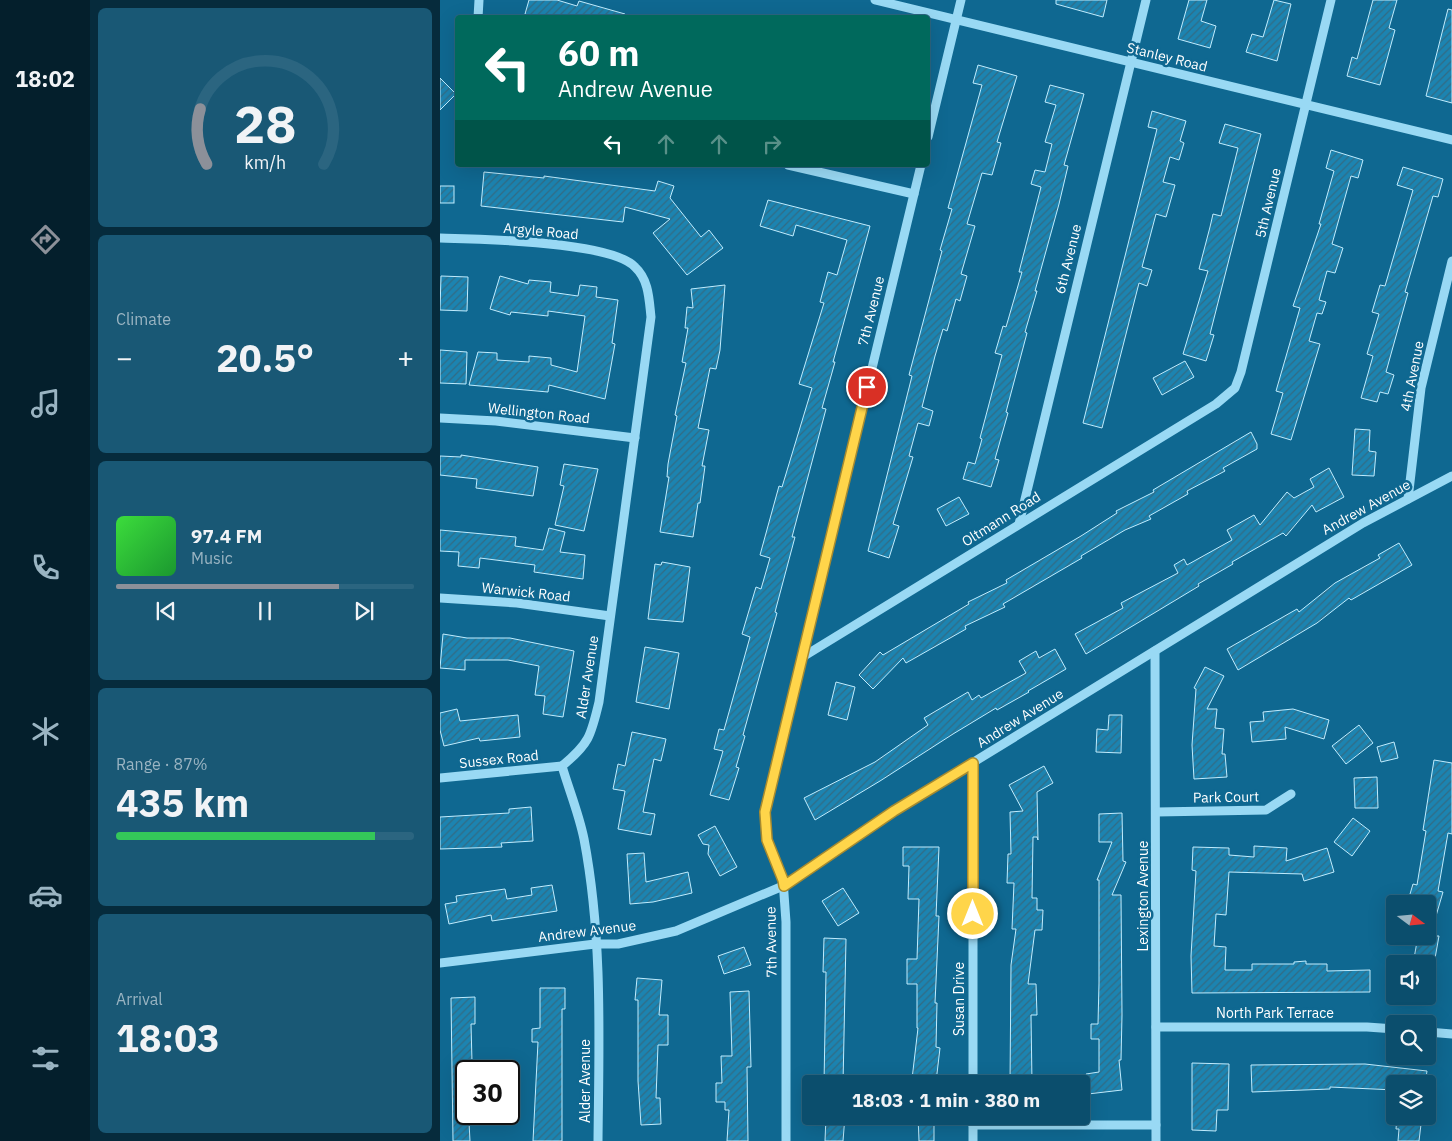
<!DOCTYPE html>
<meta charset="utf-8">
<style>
:root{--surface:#0b4e6d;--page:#195875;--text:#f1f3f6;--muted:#9ab4c2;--line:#2b6580;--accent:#8c9099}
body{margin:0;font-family:"IBM Plex Sans",sans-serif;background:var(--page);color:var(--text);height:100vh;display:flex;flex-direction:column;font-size:19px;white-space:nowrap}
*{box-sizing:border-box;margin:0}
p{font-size:16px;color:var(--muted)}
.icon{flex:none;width:28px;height:28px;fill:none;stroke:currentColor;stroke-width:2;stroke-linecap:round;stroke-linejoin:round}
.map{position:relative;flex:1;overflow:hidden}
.details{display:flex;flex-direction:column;gap:8px;padding:8px;background:#062b3c;width:350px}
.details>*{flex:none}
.banner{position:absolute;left:15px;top:15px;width:475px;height:152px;border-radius:5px;box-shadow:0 5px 20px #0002,0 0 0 1px var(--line);background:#00695c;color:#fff;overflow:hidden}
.needle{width:32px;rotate:106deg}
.fabs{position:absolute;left:946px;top:895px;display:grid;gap:10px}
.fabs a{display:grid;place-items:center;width:50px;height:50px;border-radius:5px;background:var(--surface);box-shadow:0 5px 20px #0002,0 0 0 1px var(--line);font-size:25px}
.speed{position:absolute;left:15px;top:1060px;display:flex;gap:10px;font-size:25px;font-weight:700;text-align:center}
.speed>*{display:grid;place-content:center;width:65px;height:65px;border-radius:50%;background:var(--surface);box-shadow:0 5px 20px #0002,0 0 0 1px var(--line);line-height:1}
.speed .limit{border:2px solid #111;border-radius:8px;background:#fff;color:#111}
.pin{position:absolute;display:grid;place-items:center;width:42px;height:42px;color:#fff;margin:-21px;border:2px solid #fff;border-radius:50%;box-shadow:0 1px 5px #0007}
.me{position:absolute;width:55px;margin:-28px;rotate:0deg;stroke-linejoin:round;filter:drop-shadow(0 0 4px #0008)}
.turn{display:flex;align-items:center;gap:18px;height:105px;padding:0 20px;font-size:22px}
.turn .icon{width:65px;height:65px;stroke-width:2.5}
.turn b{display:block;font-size:35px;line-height:42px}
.lanes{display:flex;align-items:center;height:48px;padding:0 20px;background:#0003;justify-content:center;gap:25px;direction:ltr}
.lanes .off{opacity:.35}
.big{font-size:38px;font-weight:700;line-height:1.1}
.details .tile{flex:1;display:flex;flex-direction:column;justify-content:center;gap:8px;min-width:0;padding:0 18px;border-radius:8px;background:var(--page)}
.details .dial{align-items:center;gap:0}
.dial svg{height:130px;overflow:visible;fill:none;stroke:var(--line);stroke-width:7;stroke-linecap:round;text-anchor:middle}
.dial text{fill:var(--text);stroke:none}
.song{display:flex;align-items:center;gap:15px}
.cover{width:60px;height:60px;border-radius:8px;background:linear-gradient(135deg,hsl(120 70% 55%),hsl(130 70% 35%))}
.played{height:5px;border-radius:2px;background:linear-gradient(90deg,var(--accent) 75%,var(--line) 75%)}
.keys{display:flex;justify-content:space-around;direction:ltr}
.heat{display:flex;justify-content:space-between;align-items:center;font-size:28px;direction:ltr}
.charge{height:8px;border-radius:4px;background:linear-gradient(90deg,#34c759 87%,var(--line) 0)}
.trip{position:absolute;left:362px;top:1075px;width:288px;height:50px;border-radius:5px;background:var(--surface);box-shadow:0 5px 20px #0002,0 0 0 1px var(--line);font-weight:700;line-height:50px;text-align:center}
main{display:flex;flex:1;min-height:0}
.dock{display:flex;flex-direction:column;width:90px;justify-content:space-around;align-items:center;background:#041f2c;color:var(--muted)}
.dock .icon{width:35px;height:35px}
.dock .current{color:var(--accent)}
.dock b{font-size:22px;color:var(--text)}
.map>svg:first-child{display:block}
.building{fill:url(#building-hatch);stroke:#c0ecfe}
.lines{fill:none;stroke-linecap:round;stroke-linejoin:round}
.minor{stroke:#99d9f4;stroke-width:9}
.route-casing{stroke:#a68a30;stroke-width:12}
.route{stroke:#ffd54a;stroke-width:9}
.labels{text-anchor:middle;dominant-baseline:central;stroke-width:5;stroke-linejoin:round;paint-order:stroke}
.street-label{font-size:14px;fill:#fff;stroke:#0f6891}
</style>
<main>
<nav class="dock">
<b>18:02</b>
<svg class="icon current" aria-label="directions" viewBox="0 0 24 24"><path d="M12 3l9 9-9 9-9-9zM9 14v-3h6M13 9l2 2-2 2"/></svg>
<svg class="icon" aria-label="music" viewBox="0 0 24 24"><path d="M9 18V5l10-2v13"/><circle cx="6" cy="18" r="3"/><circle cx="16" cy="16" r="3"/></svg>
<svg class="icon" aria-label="phone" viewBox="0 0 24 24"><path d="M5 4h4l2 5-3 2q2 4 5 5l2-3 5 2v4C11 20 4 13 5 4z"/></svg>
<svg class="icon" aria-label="climate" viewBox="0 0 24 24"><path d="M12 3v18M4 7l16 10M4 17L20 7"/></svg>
<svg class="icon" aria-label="car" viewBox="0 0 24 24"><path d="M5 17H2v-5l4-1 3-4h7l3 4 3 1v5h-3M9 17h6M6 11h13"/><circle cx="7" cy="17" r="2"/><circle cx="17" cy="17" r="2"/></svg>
<svg class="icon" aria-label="filters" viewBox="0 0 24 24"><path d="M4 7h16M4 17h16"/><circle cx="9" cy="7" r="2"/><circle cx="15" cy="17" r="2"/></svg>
</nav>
<section class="details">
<div class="tile dial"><svg viewBox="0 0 100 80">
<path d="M14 69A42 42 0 1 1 86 69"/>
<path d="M14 69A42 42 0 0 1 10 35" stroke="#8c9099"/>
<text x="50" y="56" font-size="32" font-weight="700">28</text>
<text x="50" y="72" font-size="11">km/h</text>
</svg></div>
<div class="tile"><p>Climate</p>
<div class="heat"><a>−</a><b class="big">20.5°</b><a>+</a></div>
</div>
<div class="tile">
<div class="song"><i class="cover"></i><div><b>97.4 FM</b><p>Music</p></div></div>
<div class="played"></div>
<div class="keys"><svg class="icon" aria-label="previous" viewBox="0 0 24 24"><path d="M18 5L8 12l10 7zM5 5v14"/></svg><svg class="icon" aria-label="pause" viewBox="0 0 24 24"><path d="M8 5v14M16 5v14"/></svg><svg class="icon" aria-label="next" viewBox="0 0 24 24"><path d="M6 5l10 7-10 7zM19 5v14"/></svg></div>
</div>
<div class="tile"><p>Range · 87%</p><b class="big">435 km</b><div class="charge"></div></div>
<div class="tile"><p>Arrival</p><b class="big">18:03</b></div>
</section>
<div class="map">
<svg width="1012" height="1141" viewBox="0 0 1012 1141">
<defs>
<pattern id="building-hatch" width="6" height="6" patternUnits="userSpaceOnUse" patternTransform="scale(1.25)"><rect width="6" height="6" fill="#1c84b1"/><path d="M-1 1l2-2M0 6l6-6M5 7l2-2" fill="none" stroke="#326b84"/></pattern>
</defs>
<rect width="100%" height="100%" fill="#0f6891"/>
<!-- building -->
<g class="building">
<path d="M89 0H117L137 6 139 1 185 14 184 18H98L85 14Z"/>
<path d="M616 0H667L663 17 616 4Z"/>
<path d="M749 0H767L761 21 776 26 770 48 738 39Z"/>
<path d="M834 0 851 4 837 61 806 52 812 34 823 37Z"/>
<path d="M933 0H957L949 28 955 30 940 85 907 76 912 57 917 59Z"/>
<path d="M1008 9 1012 10V103L986 96Z"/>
<path d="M538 65 577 76 557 142 561 143 552 175 542 173 527 224 535 226 521 274 527 276 520 301 516 299 507 331 503 329 495 356 482 407 493 411 489 426 478 423 469 456 473 457 453 524 459 526 449 558 428 551 472 376 469 375 502 251 500 250 512 209 508 208 542 85 533 83Z"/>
<path d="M0 78 16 94 0 110Z"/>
<path d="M610 85 644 94 624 165 628 166 619 204 595 291H597L585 332 587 333 566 412 568 413 555 459 559 460 551 487 523 479 528 462 535 464 542 439 540 438 562 355 555 353 563 326 566 327 582 272H579L601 187 591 184 595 170 605 172 612 144 605 142 616 105 605 102Z"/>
<path d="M712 111 746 121 740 141 744 143 739 160 730 157 723 182 735 185 726 217 716 214 702 267 712 270 707 286 699 283 662 428 643 423 717 129 708 127Z"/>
<path d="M785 124 821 134 770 334 774 335 766 361 743 354 768 271 759 269 770 227 773 214 781 216 798 148 779 143Z"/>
<path d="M891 150 923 160 918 178 911 176 892 244 903 248 895 273 887 271 879 300 886 302 882 314 877 313 869 341 880 344 851 440 831 434 843 393 836 391 860 308 853 306 881 224H879L894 171 886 168Z"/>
<path d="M963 167 1003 179 998 197 993 196 965 292 968 293 946 372 954 375 948 394 940 392 937 402 921 398 933 356 927 354 939 314 932 312 940 285 945 286 973 190 957 185Z"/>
<path d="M44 172 104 178V176L215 191 218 181 234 186 230 198 261 237 269 230 283 248 247 275 213 233 230 219 185 207 183 222 41 206Z"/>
<rect x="0" y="186" width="14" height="17"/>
<path d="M328 200 430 226 393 362H395L382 408 386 409 352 537H355L335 612 337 613 303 735 305 736 296 767 299 768 289 800 270 795 283 751 274 749 279 729 284 730 310 637 302 634 316 587 321 589 330 558 320 555 339 486 342 487 372 388 359 384 384 303 380 302 388 272 397 275 407 240 356 225 353 236 320 226Z"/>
<path d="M1 276 28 277 27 311 0 310Z"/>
<path d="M60 276 88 284 89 280 111 282 110 292 138 296 140 285 157 287 156 297 178 300 172 343 175 344 165 399 109 385 108 392 29 385 38 352 57 353V360L89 362V356L111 358V365L137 372 145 316 108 311V316L71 312 70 315 50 309Z"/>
<path d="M285 285 280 350 276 369 270 368 258 428 269 430 262 466H265L260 503H258L253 537 220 532 229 477H227L228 464 237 416 235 415 246 363 242 362 248 328H245L247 307 253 308 251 289Z"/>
<path d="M0 350 27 352 26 384 0 383Z"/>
<path d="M745 361 754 377 722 395 713 378Z"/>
<path d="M915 429 930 430 929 451 936 452 934 476 912 475Z"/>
<path d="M811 432 817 444V449L783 468 785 471 747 491 748 494 709 516 711 519 685 530 641 556 642 558 563 604 565 607 525 626 526 629 466 663 463 658 433 689 419 675 440 652 443 655 529 604 528 602 567 583 566 580 641 536 677 513 676 511 714 492 713 490Z"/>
<path d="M21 455 98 467 93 496 36 488 37 479 0 475V456L21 457Z"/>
<path d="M124 464 158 469 144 531 115 525 124 486 120 485Z"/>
<path d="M889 468 904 497 876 512 872 505 846 536 843 533 792 562 793 564 758 584 759 586 646 654 635 634 683 608 681 603 738 573 734 565 744 559 747 565 792 540 787 530 814 515 820 525 847 492 854 498 874 487 870 479Z"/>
<path d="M519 497 529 514 506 526 497 509Z"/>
<path d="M109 528 125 532 120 552 145 555 143 579 94 572 95 565 40 558 39 568 18 566 19 552 0 551V530L76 537 75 546 103 550Z"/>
<path d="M959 543 972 565 911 600 909 598 877 623 798 670 787 649 857 609 859 612 895 583 940 558 938 555Z"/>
<path d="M222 562 250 567 243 622 208 619 215 564 221 565Z"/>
<path d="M3 634 27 638H70L134 651 123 717 103 714 105 696 95 695 99 666 68 660H25V670L0 668Z"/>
<path d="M205 647 239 653 229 709 196 702Z"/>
<path d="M615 649 626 669 588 691 589 692 557 710 556 708 513 734 440 781 375 820 364 798 435 762 488 725 484 718 528 692 532 700 539 695 541 698 586 673 579 661 596 651 599 658Z"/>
<path d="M765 667 784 676 767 709H777L775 728 784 729 782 754H785L787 777 754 779 752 745 756 689 754 688Z"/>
<path d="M396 682 415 687 407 720 388 715Z"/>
<path d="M17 709 20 721 78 715 80 737 40 741 39 738 4 746 0 730V713Z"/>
<path d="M853 709 889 720 884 739 845 727 846 739 812 742 810 722 824 721 823 712Z"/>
<path d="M669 715H682L681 753 656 752 657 729 668 730Z"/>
<path d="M919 725 933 743 906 764 892 746Z"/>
<path d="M192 732 226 739 221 761 214 759 203 812 215 814 211 835 178 829 185 791 173 789 178 764 185 766Z"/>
<path d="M954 742 958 758 941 762 937 747Z"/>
<path d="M994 760 1012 763V834L1008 833 998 891 1003 892 991 933 988 932V904H967L973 884 977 885 986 831 983 830Z"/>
<path d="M604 766 613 783 597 792 598 840 597 837H593L592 898H597V910H603L602 930H595L588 984H596L597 1015H591L592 1084H570L571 965 576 929H572L574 883H567L568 854H571L570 812 583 811 569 785Z"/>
<path d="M937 777 938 808H915L914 778Z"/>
<path d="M91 807 93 841 61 843 62 847 0 849V817L69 813V809Z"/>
<path d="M682 813 683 861 686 862 672 895H681L682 1015 681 1060H679L682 1090 648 1094 646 1074 659 1072V1039H651V1024H658L659 983V880H657L672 842H659V814Z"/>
<path d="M913 818 930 831 912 856 894 842Z"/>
<path d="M275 826 297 867 280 876 268 854 269 845 263 844 258 835Z"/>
<path d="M814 846 847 848 846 861 887 848 894 872 864 881 862 874 789 872 786 915 776 914 774 946 786 947 785 970H812V964H854V962L866 961V964H887V971L930 970V992L752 993 751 956 756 871 752 870 753 847 789 848V855L814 857Z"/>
<path d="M463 847H499L496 916H499L495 1003H497L496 1047 500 1048 496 1082 472 1079 478 1028H477V984H467V959H477L479 899H468L469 866H463Z"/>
<path d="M204 853 206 882 248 872 252 893 213 902 190 904 187 854Z"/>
<path d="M112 885 117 911 52 921 51 915 9 924 5 904 17 902 16 896 65 889 67 899 92 895 91 888Z"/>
<path d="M403 888 419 913 398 926 382 901Z"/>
<path d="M978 936H999L994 964H973Z"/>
<path d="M384 938 406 939 403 1084H384L386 972H383Z"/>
<path d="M304 947 311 965 284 974 278 956Z"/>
<path d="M197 978 222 980 219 1015H228V1045H218L216 1098H220L221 1124 201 1125 198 1081V1000H195Z"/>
<path d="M100 988H125V1009H122V1141H93L98 1042H92V1029L100 1028Z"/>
<path d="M309 991 311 1067H307L308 1141H287L289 1110H285V1102H276V1083H282L281 1056H292L290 992Z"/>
<path d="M35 997V1024H31L32 1062H26V1122H29L30 1141H13L11 998Z"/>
<path d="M752 1063 789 1064 788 1110H777L776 1131 752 1130Z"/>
<path d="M925 1064 987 1071 985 1084H955V1090L890 1087V1089L812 1092 811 1065Z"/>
<path d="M386 1116H405L403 1141H385Z"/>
<path d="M478 1116H494V1141H479Z"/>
<path d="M957 1116H982L979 1141H958L959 1129H956Z"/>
</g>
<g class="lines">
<!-- minor -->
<g class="minor">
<path d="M435 0 1012 140"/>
<path d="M38 18 39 0"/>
<path d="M488 137 521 0"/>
<path d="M348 165 474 194"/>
<path d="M0 238C38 239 171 241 195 267 209 280 209 299 211 317L159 702C151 736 149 744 122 766 129 790 139 814 144 839 163 939 159 1040 158 1141"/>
<path d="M0 418 56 421 195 438"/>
<path d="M968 499 981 388 1012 261"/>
<path d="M579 524 706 0"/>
<path d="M0 598 77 603 170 616"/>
<path d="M715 651 716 1141"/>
<path d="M361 658 776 404 795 388 801 372 891 0"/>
<path d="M0 778 122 766"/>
<path d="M717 812 826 810 851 794"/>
<path d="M0 963 155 944H178L236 931 343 886 454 811 923 523 1012 476"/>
<path d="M716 1027H927L955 1029"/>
<path d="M988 1032 1012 1034"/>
<path d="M533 1084V763"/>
<path d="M533 1125H716"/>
<path d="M346 1141V922L343 880 327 840 325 812 481 165"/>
<path d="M533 1141V1116"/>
</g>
</g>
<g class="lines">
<!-- route casing -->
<g class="route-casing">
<path id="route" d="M427 387 325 812 327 840 343 880 344 886 454 811 533 763V914"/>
</g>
<!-- route -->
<use href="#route" class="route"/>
</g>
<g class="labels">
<!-- street labels -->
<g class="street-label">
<text transform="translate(727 57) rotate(14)">Stanley Road</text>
<text transform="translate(828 203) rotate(-77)">5th Avenue</text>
<text transform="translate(101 231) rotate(5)">Argyle Road</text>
<text transform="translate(628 259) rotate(-76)">6th Avenue</text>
<text transform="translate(431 311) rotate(-76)">7th Avenue</text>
<text transform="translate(972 376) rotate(-79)">4th Avenue</text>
<text transform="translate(99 413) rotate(6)">Wellington Road</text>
<text transform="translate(926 507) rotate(-29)">Andrew Avenue</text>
<text transform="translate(561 519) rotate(-32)">Oltmann Road</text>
<text transform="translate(86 592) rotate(6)">Warwick Road</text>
<text transform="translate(147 677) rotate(-81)">Alder Avenue</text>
<text transform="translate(580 718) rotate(-32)">Andrew Avenue</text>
<text transform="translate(59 759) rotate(-6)">Sussex Road</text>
<text transform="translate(786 797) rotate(-1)">Park Court</text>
<text transform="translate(703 896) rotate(-90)">Lexington Avenue</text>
<text transform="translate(147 931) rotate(-7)">Andrew Avenue</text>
<text transform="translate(331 942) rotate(-91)">7th Avenue</text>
<text transform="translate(519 999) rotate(-90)">Susan Drive</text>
<text x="835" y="1013">North Park Terrace</text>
<text transform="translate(145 1081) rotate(-90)">Alder Avenue</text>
</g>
</g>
</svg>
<div class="fabs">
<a><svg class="needle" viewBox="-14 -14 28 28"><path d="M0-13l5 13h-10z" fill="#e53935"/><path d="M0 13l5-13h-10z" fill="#9ab4c2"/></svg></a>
<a><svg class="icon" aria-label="sound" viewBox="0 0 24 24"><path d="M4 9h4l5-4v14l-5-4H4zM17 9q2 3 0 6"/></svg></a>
<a><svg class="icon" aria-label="search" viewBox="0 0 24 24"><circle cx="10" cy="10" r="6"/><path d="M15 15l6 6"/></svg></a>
<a><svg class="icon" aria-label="layers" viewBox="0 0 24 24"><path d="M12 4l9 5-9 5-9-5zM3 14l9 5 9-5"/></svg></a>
</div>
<div class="speed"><div class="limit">30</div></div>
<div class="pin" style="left:427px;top:387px;background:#d93025"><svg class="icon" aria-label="arrive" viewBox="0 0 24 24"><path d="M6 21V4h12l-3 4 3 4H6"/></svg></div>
<svg class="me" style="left:533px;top:914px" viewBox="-20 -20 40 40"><circle r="17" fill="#ffd54a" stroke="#fff" stroke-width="3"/><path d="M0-11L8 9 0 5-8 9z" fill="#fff"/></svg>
<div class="trip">18:03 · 1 min · 380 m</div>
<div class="banner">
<div class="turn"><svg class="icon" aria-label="left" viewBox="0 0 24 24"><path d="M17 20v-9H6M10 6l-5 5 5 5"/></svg><div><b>60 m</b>Andrew Avenue</div></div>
<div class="lanes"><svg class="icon" aria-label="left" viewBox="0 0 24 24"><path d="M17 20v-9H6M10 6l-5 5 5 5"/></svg><svg class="icon off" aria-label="ahead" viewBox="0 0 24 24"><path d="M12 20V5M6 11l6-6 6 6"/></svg><svg class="icon off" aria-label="ahead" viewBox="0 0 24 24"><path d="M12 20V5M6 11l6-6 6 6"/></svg><svg class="icon off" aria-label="right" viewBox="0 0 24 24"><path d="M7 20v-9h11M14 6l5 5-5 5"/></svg></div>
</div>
</div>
</main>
